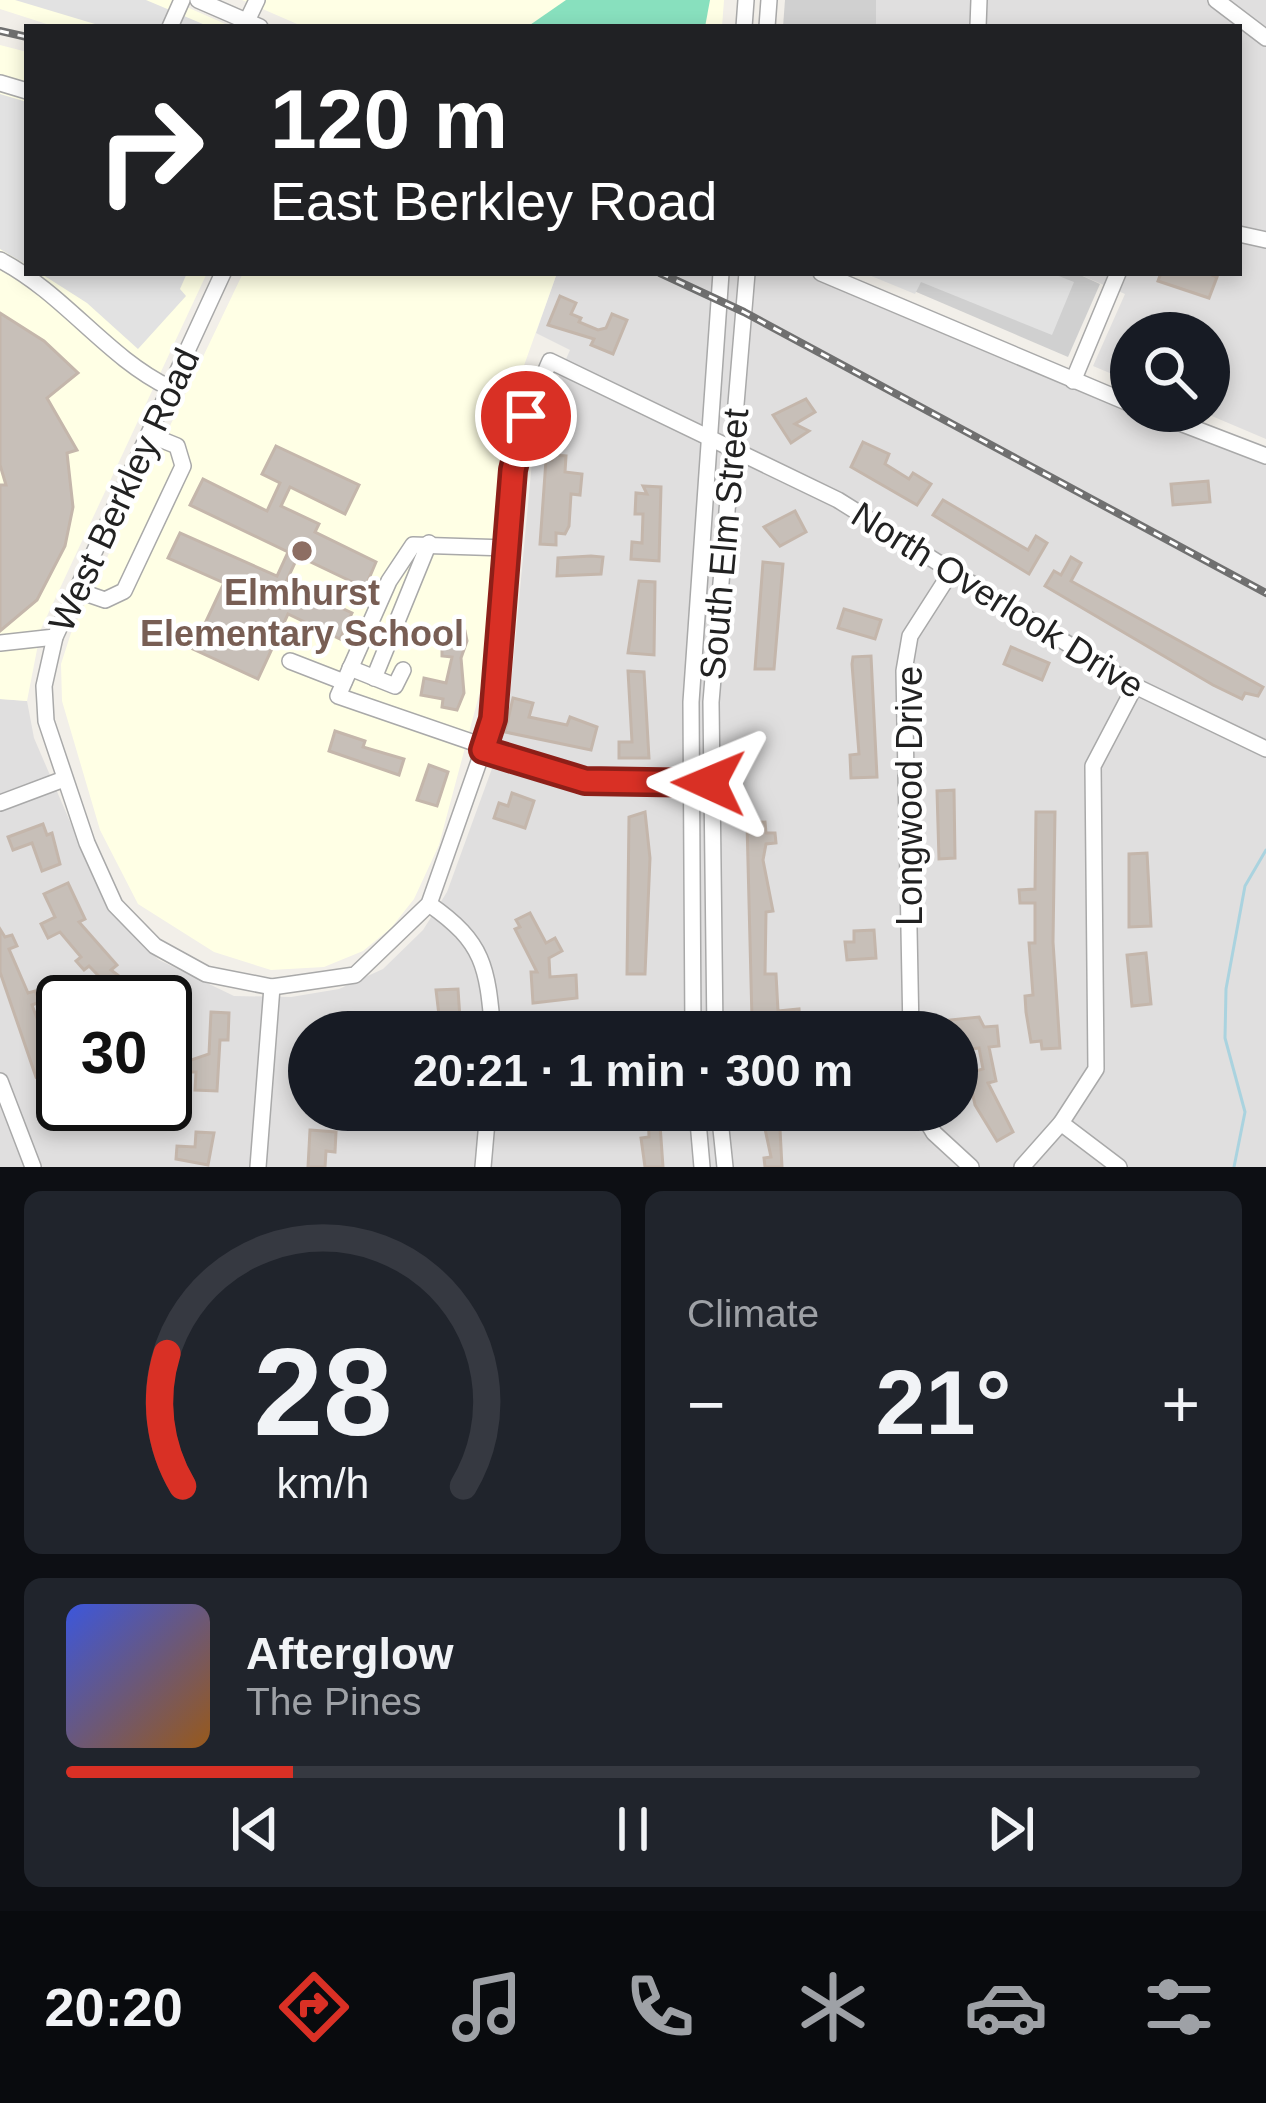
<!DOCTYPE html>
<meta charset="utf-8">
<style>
:root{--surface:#171b24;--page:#20242c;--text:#f1f3f6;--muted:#9ea1a6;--line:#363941;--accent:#d93025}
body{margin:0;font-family:Helvetica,sans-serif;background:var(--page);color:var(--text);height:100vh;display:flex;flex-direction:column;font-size:45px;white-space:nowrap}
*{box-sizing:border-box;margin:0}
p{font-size:39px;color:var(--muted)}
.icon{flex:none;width:66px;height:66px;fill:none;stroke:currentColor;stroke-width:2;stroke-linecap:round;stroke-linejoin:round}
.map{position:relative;height:1167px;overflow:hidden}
.side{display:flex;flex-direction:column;gap:24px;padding:24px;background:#0d0f14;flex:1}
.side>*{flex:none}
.banner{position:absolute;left:24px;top:24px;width:1218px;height:252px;border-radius:0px;box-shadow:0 6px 18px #0003;background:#202124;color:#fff;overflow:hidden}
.buttons{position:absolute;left:1110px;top:312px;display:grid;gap:24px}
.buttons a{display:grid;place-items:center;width:120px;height:120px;border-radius:50%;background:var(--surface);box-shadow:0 6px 18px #0003;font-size:60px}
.speed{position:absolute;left:36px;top:975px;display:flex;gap:24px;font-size:60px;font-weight:700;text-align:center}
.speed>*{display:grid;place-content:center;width:156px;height:156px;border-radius:50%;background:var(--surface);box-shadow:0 6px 18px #0003;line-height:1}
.speed .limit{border:6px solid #111;border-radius:18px;background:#fff;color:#111}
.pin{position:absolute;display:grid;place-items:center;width:102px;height:102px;color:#fff;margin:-51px;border:6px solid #fff;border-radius:50%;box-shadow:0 3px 12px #0007}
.me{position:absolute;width:132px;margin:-66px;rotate:271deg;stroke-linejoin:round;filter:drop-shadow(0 0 9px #0008)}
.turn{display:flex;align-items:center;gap:42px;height:252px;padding:0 48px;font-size:54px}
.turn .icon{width:156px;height:156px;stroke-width:2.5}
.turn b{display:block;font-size:84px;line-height:102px}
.big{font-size:90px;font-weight:600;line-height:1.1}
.side .tile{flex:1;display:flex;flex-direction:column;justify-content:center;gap:18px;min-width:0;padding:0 42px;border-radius:18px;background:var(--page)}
.side .dial{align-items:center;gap:0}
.dial svg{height:312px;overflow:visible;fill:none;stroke:var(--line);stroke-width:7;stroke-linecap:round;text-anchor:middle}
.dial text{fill:var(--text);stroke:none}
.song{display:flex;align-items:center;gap:36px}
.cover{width:144px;height:144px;border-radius:18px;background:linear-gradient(135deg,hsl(230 70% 55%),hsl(30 70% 35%))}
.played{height:12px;border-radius:6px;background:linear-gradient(90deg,var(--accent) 20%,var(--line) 20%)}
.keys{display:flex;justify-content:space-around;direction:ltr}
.heat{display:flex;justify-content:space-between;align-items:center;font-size:66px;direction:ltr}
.side .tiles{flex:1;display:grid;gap:24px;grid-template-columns:1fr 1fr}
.tile:last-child{grid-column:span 2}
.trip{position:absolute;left:288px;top:1011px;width:690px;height:120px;border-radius:60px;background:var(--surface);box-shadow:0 6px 18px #0003;font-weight:600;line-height:120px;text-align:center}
.tab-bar{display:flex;height:192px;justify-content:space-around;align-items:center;background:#090b0e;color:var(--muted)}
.tab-bar .icon{width:84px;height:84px}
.tab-bar .on{color:var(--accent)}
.tab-bar b{font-size:54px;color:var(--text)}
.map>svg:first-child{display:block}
.residential{fill:#e0dfdf;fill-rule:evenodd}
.education{fill:#ffffe5}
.religious{fill:#d0d0d0}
.pitch{fill:#88e0be}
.parking{fill:#e2e2e2}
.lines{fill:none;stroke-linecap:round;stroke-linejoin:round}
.stream{stroke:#aad3df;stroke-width:3}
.building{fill:#c7bfb8;stroke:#c4b6ab;stroke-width:3}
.minor-casing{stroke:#a9a9a9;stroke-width:18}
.minor{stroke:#fff;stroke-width:15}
.rail-casing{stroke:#707070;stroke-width:8}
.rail{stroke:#fff;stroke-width:3;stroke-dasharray:9;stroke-linecap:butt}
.route-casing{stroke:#8d1f18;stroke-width:30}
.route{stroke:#d93025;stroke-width:21}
.education-dot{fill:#8d6e63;stroke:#fff;stroke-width:4.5}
.labels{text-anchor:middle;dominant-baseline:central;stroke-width:9;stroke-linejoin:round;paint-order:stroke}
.street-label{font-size:36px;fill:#222;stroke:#fff}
.education-label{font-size:36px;font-weight:bold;fill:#785e54;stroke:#fff}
</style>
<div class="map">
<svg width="1266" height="1167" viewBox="0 0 1266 1167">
<rect width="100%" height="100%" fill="#f2efe9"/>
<!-- residential -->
<g class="residential">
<path d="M876 0H1266V439L1200 411H1209V333H1131V382L1093 366 1125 294 1076 273H1239V27H876Z"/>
<path d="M557 273H804L1266 462V1167H0V699L27 701 34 738 108 910 159 960 234 996 291 997 339 989 383 969 423 930 447 892 494 763 510 696 535 430 570 350 536 333ZM63 1002H165V1104H63ZM309 1032H957V1110H309Z"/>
</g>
<!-- education -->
<g class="education">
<path d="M0 0H171L232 27H56L0 9Z"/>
<path d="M242 0H724L722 27H304Z"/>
<path d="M0 45 27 52V273H207L41 629 27 701 0 699Z"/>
<path d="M243 273H557L511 402 498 469 486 669 439 845 414 899 391 928 363 951 324 967 271 970 214 952 138 904 100 830 62 701 61 664 71 633Z"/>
</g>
<!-- religious -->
<g class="religious">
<path d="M785 0H876V27H783Z"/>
<path d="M872 273H1076L1100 284 1068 357Z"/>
</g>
<!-- pitch -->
<path class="pitch" d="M566 0H710L705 27H527Z"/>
<!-- parking -->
<g class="parking">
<path d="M15 0H146L210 27H105Z"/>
<path d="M0 94 27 102V265L0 249Z"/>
<path d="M40 273H187L180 289 186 296 138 349 87 303Z"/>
<path d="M864 273H1051L1074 282 1052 335 921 282 915 294Z"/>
</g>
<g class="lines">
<!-- stream -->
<path class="stream" d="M1234 1167 1245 1112 1225 1038 1226 989 1245 886 1266 850"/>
</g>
<!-- building -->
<g class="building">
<path d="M1161 273H1207L1217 277 1209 298 1158 281Z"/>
<path d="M560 296 576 303 571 314 581 318 579 322 598 330 606 328 612 314 627 320 613 354 591 345 594 339 548 325Z"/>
<path d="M0 313 44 341 78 373 47 398 77 450 67 453 73 507 65 546 37 600 0 631V485H6L0 465Z"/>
<path d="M806 399 815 412 795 424 809 431 791 443 773 415Z"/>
<path d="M863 442 889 454 885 464 909 479 913 473 931 484 917 505 851 467Z"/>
<path d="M276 446 359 485 345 514 290 487 281 506 319 524 315 532 376 562 365 588 298 556 286 582 352 613 340 639 288 614 258 679 193 649 224 583 168 558 180 533 277 576 288 552 190 505 203 479 267 511 280 483 262 474Z"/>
<path d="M553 455 566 456 565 472 582 474 580 495 571 494 569 526 565 534 556 533V545L540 544 546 460H552Z"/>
<path d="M1208 481 1210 502 1173 505 1171 484Z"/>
<path d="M643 486 661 487 659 561 631 559 632 542 642 543 643 514H635L636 493 647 494Z"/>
<path d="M943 500 1028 550 1036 536 1047 543 1029 574 933 515Z"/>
<path d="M795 511 806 532 780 546 764 527Z"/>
<path d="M591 556 603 557 601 574 557 576 558 558Z"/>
<path d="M1071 557 1081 563 1071 581 1263 687 1258 696 1245 693 1242 699 1213 685 1045 586 1054 571 1061 575Z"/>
<path d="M763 562 783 564 774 669H755Z"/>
<path d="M639 581 655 582 654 655 628 653Z"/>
<path d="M844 609 881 620 875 639 838 628Z"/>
<path d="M452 630 465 631 467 641 461 658 464 693 457 710 442 707 443 699 421 695 424 678 446 683 452 657 442 656V641H451Z"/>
<path d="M1011 647 1049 663 1042 680 1004 664Z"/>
<path d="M871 656 877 777 851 778 850 755 859 754 852 664 853 657Z"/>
<path d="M628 671 644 672 649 758H619V742H632Z"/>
<path d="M513 698 533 703 529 717 567 725 570 717 597 727 591 750 505 732Z"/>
<path d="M335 731 365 741 363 747 404 759 399 775 329 751Z"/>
<path d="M429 765 448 772 437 806 417 800Z"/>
<path d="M954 790 955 858 939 859 937 791Z"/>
<path d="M512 793 534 801 525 828 494 818 499 803 508 806Z"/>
<path d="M645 812 650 858 645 974H627L629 817Z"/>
<path d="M1036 812H1055L1053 942 1060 1048 1042 1049 1041 1041 1031 1042 1026 1012 1025 996 1033 995 1029 943H1035V903H1020L1019 890 1035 889Z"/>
<path d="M765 822 766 833H775L776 843 766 844 763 860 773 911 766 912 765 974H776L778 1011 799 1009 800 1025 780 1026V1032H753L752 1020 747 823Z"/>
<path d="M43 824 47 835 52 833 60 864 42 871 32 843 13 850 8 837Z"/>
<path d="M1147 853 1151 926 1129 927V854Z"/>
<path d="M68 883 85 919 79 922 117 965 111 970 153 1002H124L89 966 84 970 76 961 81 957 60 932 48 938 41 924 55 917 44 894Z"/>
<path d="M530 913 546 943 555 938 562 951 549 958 550 977 576 975 577 998 533 1003 531 972H537L515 929 520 927 516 920Z"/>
<path d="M0 929 5 937 12 935 17 946 9 949 28 993 35 991 40 1002 32 1005 53 1061 63 1058V1075L55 1078 53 1071 36 1077 0 972Z"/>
<path d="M874 930 876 958 847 960 845 942H854V931Z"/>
<path d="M1146 953 1151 1004 1132 1006 1127 955Z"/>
<path d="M458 989 460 1019H453V1032H441L436 990Z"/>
<path d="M211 1012 229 1013 228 1040H220L217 1091 195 1090 196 1072H188V1061L209 1054Z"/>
<path d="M979 1017 984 1027 997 1026 999 1046 989 1047 996 1081 988 1083 1013 1132 997 1141 975 1105 968 1073 983 1069 979 1048 957 1051V1032H952L950 1020Z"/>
<path d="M648 1110H659L663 1167H645L641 1138 649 1137Z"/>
<path d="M761 1110H779L782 1167H765L764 1158 771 1157Z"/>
<path d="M310 1130 336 1132 335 1152 326 1151 325 1167H308Z"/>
<path d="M196 1132 214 1133 208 1165 176 1159 177 1146 195 1147Z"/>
</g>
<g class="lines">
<!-- minor casing -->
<g class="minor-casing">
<g id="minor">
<path d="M198 0 260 27"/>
<path d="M1216 0 1266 38"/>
<path d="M247 21 257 0"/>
<path d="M170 27 182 0"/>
<path d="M744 27 746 0"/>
<path d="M767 27 769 0"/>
<path d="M978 27 979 0"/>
<path d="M0 83 27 91"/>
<path d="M1239 234 1266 240"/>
<path d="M0 260C65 294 106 357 170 388"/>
<path d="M223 273 55 637 44 686 46 721 87 843 115 905 155 946 206 974 272 987 355 975 429 904 483 750 493 719 513 470 526 416 550 361 838 500 1135 686 1266 749"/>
<path d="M821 273 1131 404"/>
<path d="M1073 381 1118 273"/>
<path d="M1149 411 1266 456"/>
<path d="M507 548 413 545 389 581 338 696 585 781 694 783"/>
<path d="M76 590 105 600 124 591 183 466 177 446 150 435"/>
<path d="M0 643 55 637"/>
<path d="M290 661 344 682"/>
<path d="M350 668 395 686 403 670"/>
<path d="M374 678 429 543"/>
<path d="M0 803 64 779"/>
<path d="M429 904C485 943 487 967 493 1032"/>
<path d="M693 1032 691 702 721 273"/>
<path d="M715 1032 711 702 747 273"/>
<path d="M911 1032 904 671 910 636 951 572"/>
<path d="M0 1081 33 1167"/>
<path d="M697 1110 702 1167"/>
<path d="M719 1110 725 1167"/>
<path d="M920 1110 934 1133 971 1167"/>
<path d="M1061 1123 1119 1167"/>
<path d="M258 1167 272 987"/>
<path d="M483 1167 488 1110"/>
<path d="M1022 1167 1061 1123 1096 1069 1093 766 1135 686"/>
</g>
</g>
<!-- minor -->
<use href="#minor" class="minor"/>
<!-- rail casing -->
<g class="rail-casing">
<g id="rail">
<path d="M0 31 27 37"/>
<path d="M660 273 744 312 1266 593"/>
</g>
</g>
<!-- rail -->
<use href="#rail" class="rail"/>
</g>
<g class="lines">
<!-- route casing -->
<g class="route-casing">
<path id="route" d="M526 416 513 470 493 719 483 750 585 781 709 783"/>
</g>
<!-- route -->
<use href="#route" class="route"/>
</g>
<!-- markers -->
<circle class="education-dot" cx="302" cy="551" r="12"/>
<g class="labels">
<!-- street labels -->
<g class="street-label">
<text transform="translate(124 490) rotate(-65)">West Berkley Road</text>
<text transform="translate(724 544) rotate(-85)">South Elm Street</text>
<text transform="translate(998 600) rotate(32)">North Overlook Drive</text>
<text transform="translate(909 796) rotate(-90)">Longwood Drive</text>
</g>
<!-- education labels -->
<g class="education-label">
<text x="302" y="592">Elmhurst<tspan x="302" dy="41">Elementary School</tspan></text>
</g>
</g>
</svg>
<div class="buttons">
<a><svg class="icon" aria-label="search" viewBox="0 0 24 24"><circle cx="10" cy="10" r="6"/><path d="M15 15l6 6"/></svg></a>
</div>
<div class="speed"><div class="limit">30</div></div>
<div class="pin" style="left:526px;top:416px;background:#d93025"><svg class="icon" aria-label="arrive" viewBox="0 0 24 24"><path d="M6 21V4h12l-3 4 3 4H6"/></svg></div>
<svg class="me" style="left:709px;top:783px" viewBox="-20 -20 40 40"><path d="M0-17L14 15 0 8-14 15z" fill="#d93025" stroke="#fff" stroke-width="4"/></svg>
<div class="trip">20:21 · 1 min · 300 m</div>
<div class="banner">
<div class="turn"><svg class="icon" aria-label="right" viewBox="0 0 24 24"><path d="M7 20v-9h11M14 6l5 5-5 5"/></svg><div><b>120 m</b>East Berkley Road</div></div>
</div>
</div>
<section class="side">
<div class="tiles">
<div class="tile dial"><svg viewBox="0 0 100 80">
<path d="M14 69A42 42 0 1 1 86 69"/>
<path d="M14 69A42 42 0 0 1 10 35" stroke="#d93025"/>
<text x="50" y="56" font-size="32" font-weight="700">28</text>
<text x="50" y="72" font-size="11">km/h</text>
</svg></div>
<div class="tile"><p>Climate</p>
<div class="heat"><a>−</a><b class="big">21°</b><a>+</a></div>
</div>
<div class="tile">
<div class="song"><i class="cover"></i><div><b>Afterglow</b><p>The Pines</p></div></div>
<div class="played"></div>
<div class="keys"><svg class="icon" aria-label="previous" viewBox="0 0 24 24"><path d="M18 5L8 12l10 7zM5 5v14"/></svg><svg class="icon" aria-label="pause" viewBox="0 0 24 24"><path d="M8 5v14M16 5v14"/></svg><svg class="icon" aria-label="next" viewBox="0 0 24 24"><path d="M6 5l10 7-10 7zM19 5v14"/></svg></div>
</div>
</div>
</section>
<nav class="tab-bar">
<b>20:20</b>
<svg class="icon on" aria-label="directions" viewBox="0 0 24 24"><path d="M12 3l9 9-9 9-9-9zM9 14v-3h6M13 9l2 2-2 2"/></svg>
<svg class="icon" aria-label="music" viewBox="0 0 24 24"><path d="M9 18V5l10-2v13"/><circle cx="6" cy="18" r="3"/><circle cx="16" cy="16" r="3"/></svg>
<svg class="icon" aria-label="phone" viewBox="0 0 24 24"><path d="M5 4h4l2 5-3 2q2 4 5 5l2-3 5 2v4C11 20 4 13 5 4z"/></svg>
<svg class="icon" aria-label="climate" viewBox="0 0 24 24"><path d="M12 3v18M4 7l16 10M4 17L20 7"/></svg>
<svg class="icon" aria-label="car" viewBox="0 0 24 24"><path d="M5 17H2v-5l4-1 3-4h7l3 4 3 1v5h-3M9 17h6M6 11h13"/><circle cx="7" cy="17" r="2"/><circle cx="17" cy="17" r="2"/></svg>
<svg class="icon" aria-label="filters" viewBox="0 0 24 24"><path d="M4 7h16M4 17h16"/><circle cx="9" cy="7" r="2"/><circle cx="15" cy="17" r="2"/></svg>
</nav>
